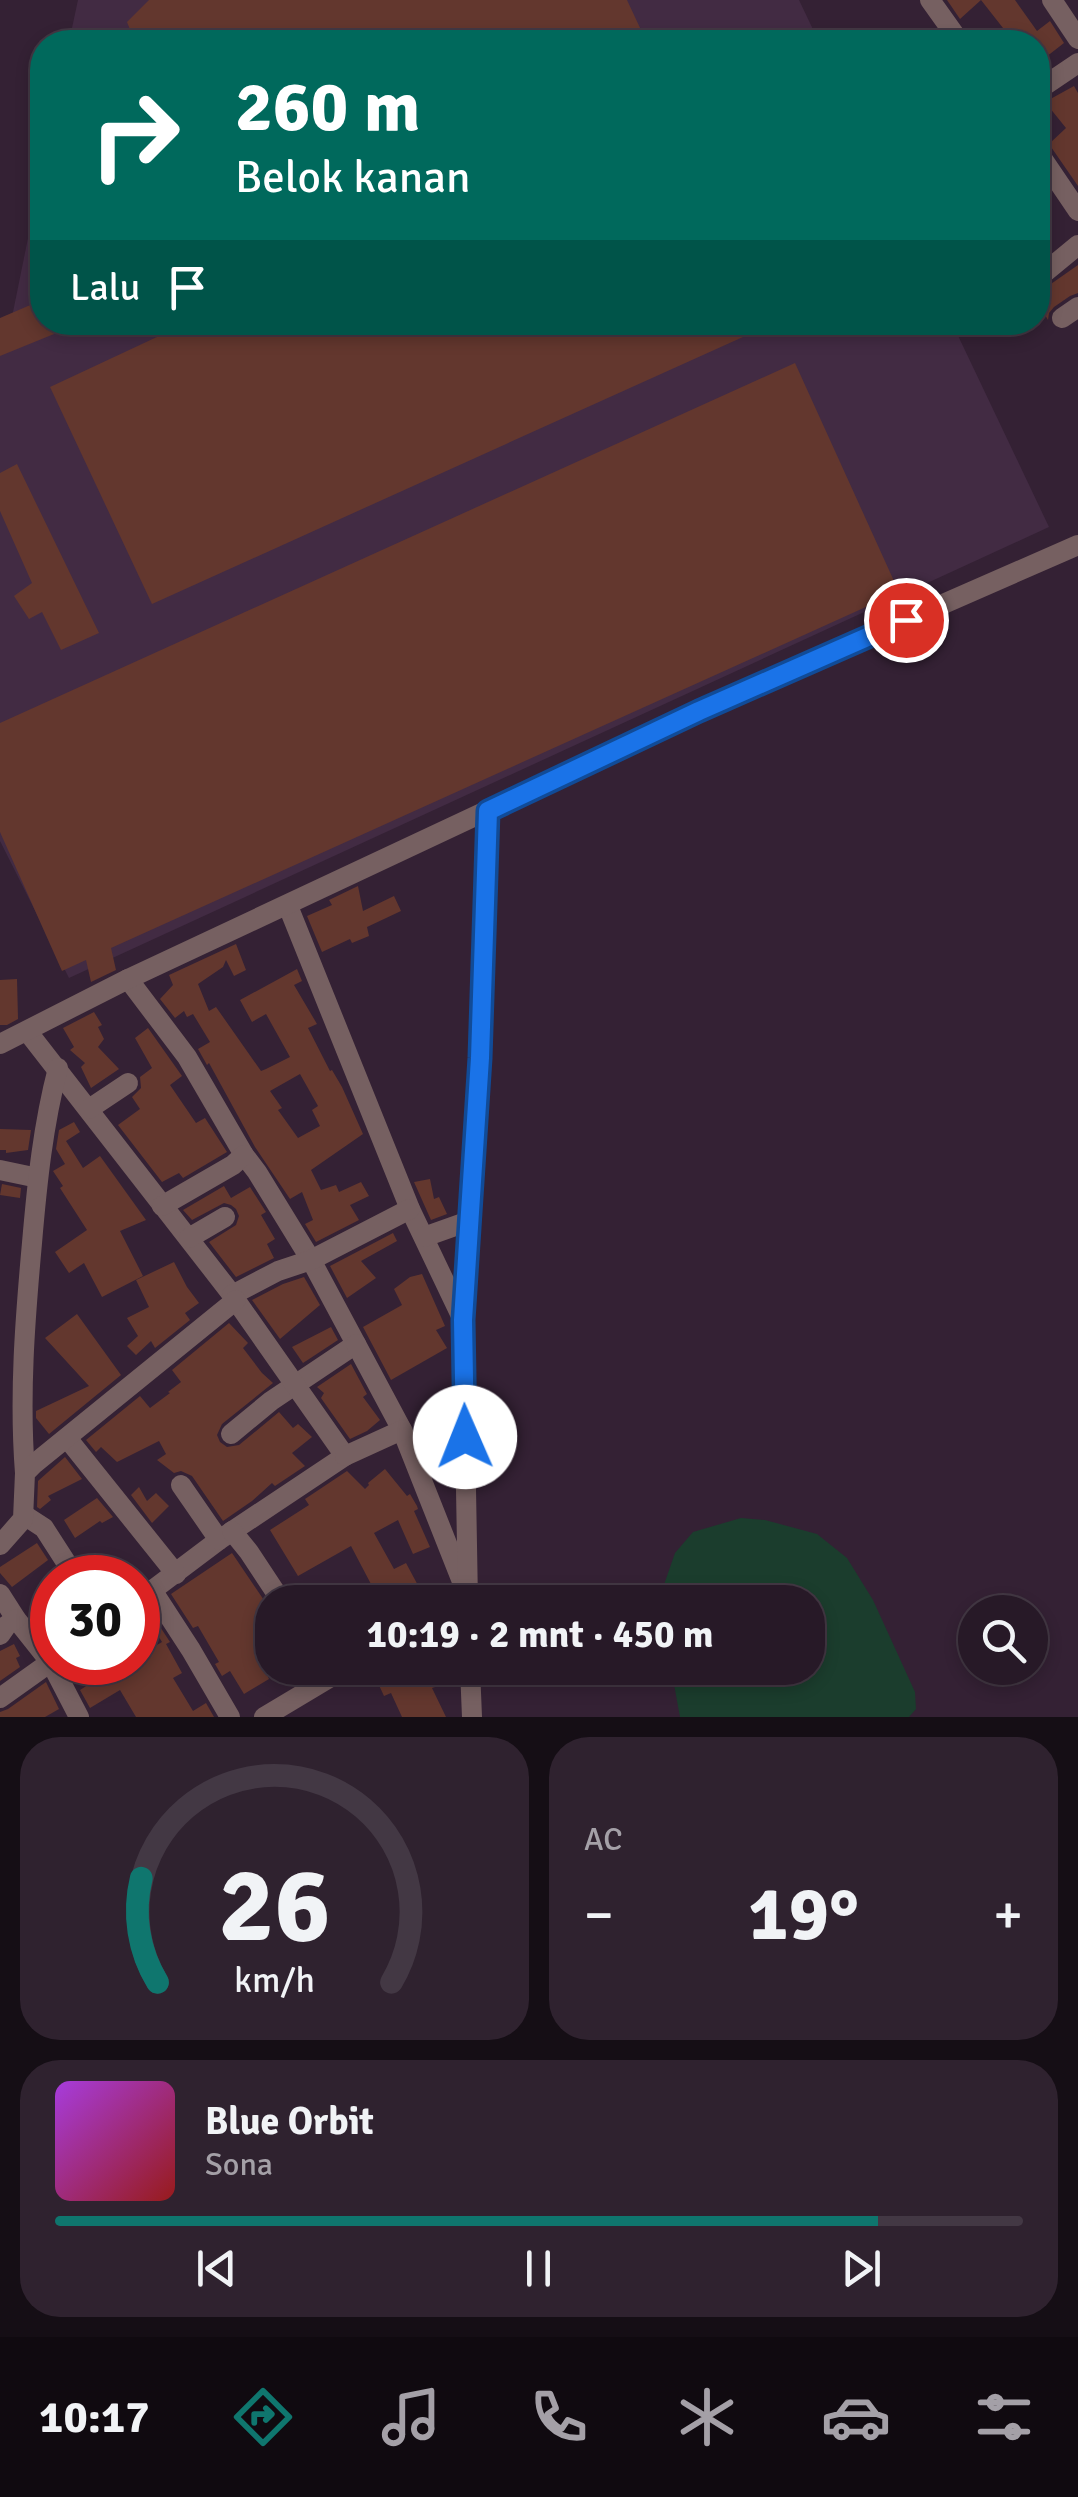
<!DOCTYPE html>
<html lang="id">
<meta charset="utf-8">
<style>
:root{--surface:#271927;--page:#2f222f;--text:#f1f3f6;--muted:#a4a0a7;--line:#433844;--accent:#0f766e}
body{margin:0;font-family:Signika,sans-serif;background:var(--page);color:var(--text);height:100vh;display:flex;flex-direction:column;font-size:38px;white-space:nowrap}
*{box-sizing:border-box;margin:0}
p{font-size:32px;color:var(--muted)}
.icon{flex:none;width:55px;height:55px;fill:none;stroke:currentColor;stroke-width:2;stroke-linecap:round;stroke-linejoin:round}
.map{position:relative;height:1717px;overflow:hidden}
.drawer{display:flex;flex-direction:column;gap:20px;padding:20px;background:#150e15;flex:1}
.drawer>*{flex:none}
.hud{position:absolute;left:30px;top:30px;width:1020px;height:305px;border-radius:40px;box-shadow:0 5px 15px #0003,0 0 0 2px var(--line);background:#00695c;color:#fff;overflow:hidden}
.tools{position:absolute;left:958px;top:1595px;display:grid;gap:20px}
.tools a{display:grid;place-items:center;width:90px;height:90px;border-radius:50%;background:var(--surface);box-shadow:0 5px 15px #0003,0 0 0 2px var(--line);font-size:50px}
.speed{position:absolute;left:30px;top:1555px;display:flex;gap:20px;font-size:50px;font-weight:700;text-align:center}
.speed>*{display:grid;place-content:center;width:130px;height:130px;border-radius:50%;background:var(--surface);box-shadow:0 5px 15px #0003,0 0 0 2px var(--line);line-height:1}
.speed .limit{border:15px solid #d22;background:#fff;color:#111}
.pin{position:absolute;display:grid;place-items:center;width:85px;height:85px;color:#fff;margin:-42px;border:5px solid #fff;border-radius:50%;box-shadow:0 2px 10px #0007}
.me{position:absolute;width:110px;margin:-55px;rotate:359deg;stroke-linejoin:round;filter:drop-shadow(0 0 8px #0008)}
.turn{display:flex;align-items:center;gap:35px;height:210px;padding:0 40px;font-size:45px}
.turn .icon{width:130px;height:130px;stroke-width:2.5}
.turn b{display:block;font-size:70px;line-height:85px}
.then{display:flex;align-items:center;height:95px;padding:0 40px;background:#0003;gap:20px;font-size:38px}
.big{font-size:75px;font-weight:700;line-height:1.1}
.drawer .card{flex:1;display:flex;flex-direction:column;justify-content:center;gap:15px;min-width:0;padding:0 35px;border-radius:40px;background:var(--page)}
.drawer .dial{align-items:center;gap:0}
.dial svg{height:260px;overflow:visible;fill:none;stroke:var(--line);stroke-width:7;stroke-linecap:round;text-anchor:middle}
.dial text{fill:var(--text);stroke:none}
.song{display:flex;align-items:center;gap:30px}
.cover{width:120px;height:120px;border-radius:15px;background:linear-gradient(135deg,hsl(280 70% 55%),hsl(0 70% 35%))}
.played{height:10px;border-radius:5px;background:linear-gradient(90deg,var(--accent) 85%,var(--line) 85%)}
.keys{display:flex;justify-content:space-around;direction:ltr}
.heat{display:flex;justify-content:space-between;align-items:center;font-size:55px;direction:ltr}
.drawer .tiles{flex:1;display:grid;gap:20px;grid-template-columns:1fr 1fr}
.card:last-child{grid-column:span 2}
.trip{position:absolute;left:255px;top:1585px;width:570px;height:100px;border-radius:40px;background:var(--surface);box-shadow:0 5px 15px #0003,0 0 0 2px var(--line);font-weight:700;line-height:100px;text-align:center}
.dock{display:flex;height:160px;justify-content:space-around;align-items:center;background:#100a10;color:var(--muted)}
.dock .icon{width:70px;height:70px}
.dock .current{color:var(--accent)}
.dock b{font-size:45px;color:var(--text)}
.map>svg:first-child{display:block}
.built{fill:#422b43}
.green{fill:#1b3d2d}
.building{fill:#63372e;fill-rule:evenodd}
.lines{fill:none;stroke-linecap:round;stroke-linejoin:round}
.minor{stroke:#766061;stroke-width:20}
.route-casing{stroke:#114b97;stroke-width:25}
.route{stroke:#1a73e8;stroke-width:18}
</style>
<div class="map">
<svg width="1078" height="1717" viewBox="0 0 1078 1717">
<rect width="100%" height="100%" fill="#342134"/>
<!-- built -->
<g class="built">
<path d="M78 0H799L819 42H69Z"/>
<path d="M42 169V322L952 323 1049 527 69 978 0 841V325L11 322Z"/>
</g>
<!-- green -->
<path class="green" d="M741 1518 765 1520 817 1534 847 1558 873 1600 915 1692 916 1709 909 1717H680L671 1668H808V1602H658L675 1553 693 1532Z"/>
<!-- building -->
<g class="building">
<path d="M149 0H627L641 30 611 42H135L127 22Z"/>
<path d="M947 0H981L960 19Z"/>
<path d="M981 0H1015L1037 31 1050 21 1064 43 1046 57 1038 42H1014Z"/>
<path d="M1074 86 1078 93V186L1049 144 1066 128 1045 102Z"/>
<path d="M1078 265V293L1070 296 1054 307 1049 313 1048 320 1038 303V293Z"/>
<path d="M42 300V322L81 323 0 356V318Z"/>
<path d="M189 322H776L152 604 50 387Z"/>
<path d="M795 363 899 592 111 948 116 970 91 982 86 960 62 971 0 832V723Z"/>
<path d="M17 464 99 633 61 650 42 612 29 619 14 596 32 583 0 511V473Z"/>
<path d="M358 886 363 911 394 896 401 911 367 927 369 936 352 943 350 939 322 952 307 916 332 905 329 900Z"/>
<path d="M236 944 246 970 234 976 226 960 223 967 198 984 209 1011 216 1007 261 1071 266 1069 290 1057 266 1014 252 1022 240 1000 297 969 302 981 294 985 317 1024 308 1028 330 1071 332 1070 342 1087 363 1134 311 1170 321 1190 336 1185 339 1192 361 1182 369 1196 350 1205 359 1220 316 1242 305 1224 313 1220 302 1192 290 1199 255 1147 209 1063 207 1065 198 1049 210 1042 193 1014 187 1017 184 1011 175 1018 160 999 173 985 169 975ZM300 1074 318 1106 312 1110 320 1126 298 1138 278 1110 282 1108 270 1091Z"/>
<path d="M17 979 18 1019 7 1025H0V980Z"/>
<path d="M94 1012 102 1025 98 1027 104 1039 98 1047 119 1069 91 1088 81 1067 85 1063 70 1050 74 1047 63 1028Z"/>
<path d="M148 1028 182 1076 170 1085 196 1123 205 1118 227 1152 183 1178 179 1173 162 1182 118 1125 140 1109 132 1097 141 1088 140 1077 152 1068 135 1038Z"/>
<path d="M74 1122 80 1132 66 1141 83 1168 100 1156 146 1220 120 1231 143 1276 102 1297 84 1263 69 1273 55 1252 87 1230 60 1188 63 1186 53 1171 65 1164 56 1149 59 1130Z"/>
<path d="M0 1129 31 1130 28 1150 6 1153V1150H0Z"/>
<path d="M430 1179 434 1199 439 1197 447 1214 431 1220 414 1182Z"/>
<path d="M2 1184 21 1188 20 1198 0 1195Z"/>
<path d="M224 1186 231 1198 250 1187 266 1212 261 1215 275 1239 267 1244 274 1258 236 1277 209 1242 236 1225 239 1216 236 1209 231 1205 224 1203 192 1220 183 1210Z"/>
<path d="M393 1233 397 1241 361 1261 376 1278 347 1298 330 1266Z"/>
<path d="M174 1262 187 1287 199 1303 185 1313 190 1320 155 1348 151 1341 136 1355 127 1346 138 1336 127 1318 149 1307 136 1280Z"/>
<path d="M422 1274 445 1326 436 1330 447 1348 391 1380 363 1327 402 1305 394 1289 410 1277Z"/>
<path d="M304 1277 320 1305 280 1339 252 1300 283 1284Z"/>
<path d="M77 1314 121 1375 49 1434 36 1418V1411L89 1386 45 1338Z"/>
<path d="M229 1323 248 1343 243 1348 262 1373 273 1383 222 1424 217 1435 220 1442 227 1447 239 1445 279 1412 293 1428 298 1424 312 1437 292 1453 305 1466 275 1486 272 1483 252 1501 223 1521 192 1476 181 1471 174 1473 157 1460 166 1454 159 1441 117 1462 101 1447 96 1452 86 1440 140 1396 150 1408 170 1393 168 1392 181 1382 172 1370Z"/>
<path d="M331 1327 338 1340 303 1363 292 1347Z"/>
<path d="M351 1364 367 1394 363 1397 380 1420 367 1431 350 1439 321 1398 324 1393 317 1387Z"/>
<path d="M65 1457 82 1479 48 1496 51 1500 40 1509 37 1507 38 1481Z"/>
<path d="M385 1469 407 1496 410 1494 417 1506 418 1509 414 1511 430 1547 413 1554 398 1520 374 1533 394 1569 406 1563 421 1591 400 1602H340L372 1586 351 1546 298 1576 270 1530 309 1505 305 1499 347 1471 365 1489 369 1485 368 1483Z"/>
<path d="M139 1487 147 1501 156 1493 169 1506 152 1523 131 1495Z"/>
<path d="M97 1498 113 1517 102 1523 100 1521 75 1538 64 1520Z"/>
<path d="M37 1543 48 1560 12 1587 0 1573V1567Z"/>
<path d="M232 1553 272 1612V1675L268 1677 269 1679 244 1694 230 1671 222 1676 215 1664 219 1662 198 1626 193 1628 171 1594Z"/>
<path d="M149 1610 170 1642 166 1644 182 1673 173 1678 193 1711 206 1703 214 1717H136L120 1690 90 1708 80 1690 91 1683 79 1662H138V1656L162 1642 144 1613Z"/>
<path d="M14 1644 20 1656 16 1658 20 1667 0 1681V1651Z"/>
<path d="M371 1668H456L457 1680 432 1688 446 1717H402L391 1693 384 1696Z"/>
<path d="M46 1682 59 1709 45 1717H0V1712L8 1709Z"/>
</g>
<g class="lines">
<!-- minor -->
<g class="minor">
<path d="M930 0 960 42"/>
<path d="M1052 0 1078 39"/>
<path d="M1038 90 1078 63"/>
<path d="M1038 152 1078 211"/>
<path d="M1044 273 1078 245"/>
<path d="M1062 318 1078 307"/>
<path d="M288 906 410 1209 462 1318"/>
<path d="M128 979 187 1057 244 1155 257 1172 311 1260 356 1344 271 1401 231 1434"/>
<path d="M27 1031 230 1292 345 1456 219 1540 138 1601"/>
<path d="M0 1044 128 979 699 711 1078 545"/>
<path d="M89 1109 128 1083"/>
<path d="M0 1170 38 1178"/>
<path d="M162 1206 233 1165 244 1155"/>
<path d="M424 1237 469 1221"/>
<path d="M189 1238 225 1217"/>
<path d="M232 1295 278 1271 311 1260 410 1209"/>
<path d="M356 1344 402 1430 461 1579"/>
<path d="M67 1438 176 1574"/>
<path d="M345 1456 402 1430"/>
<path d="M25 1473C19 1396 25 1320 32 1243 37 1184 43 1125 58 1068"/>
<path d="M181 1485 219 1540"/>
<path d="M24 1515 44 1528 71 1570"/>
<path d="M232 1531 249 1552 282 1602"/>
<path d="M0 1545 23 1519 25 1473 34 1464 236 1300"/>
<path d="M152 1590 191 1650 230 1717"/>
<path d="M0 1594 16 1619 51 1663 79 1717"/>
<path d="M468 1602 463 1319 480 1058 488 811"/>
<path d="M0 1635 7 1625 16 1619"/>
<path d="M470 1668 472 1717"/>
<path d="M0 1698 52 1661"/>
<path d="M264 1717 346 1668"/>
</g>
</g>
<g class="lines">
<!-- route casing -->
<g class="route-casing">
<path id="route" d="M465 1437 463 1320 480 1058 488 811 699 711 906 620"/>
</g>
<!-- route -->
<use href="#route" class="route"/>
</g>
</svg>
<div class="tools">
<a><svg class="icon" aria-label="search" viewBox="0 0 24 24"><circle cx="10" cy="10" r="6"/><path d="M15 15l6 6"/></svg></a>
</div>
<div class="speed"><div class="limit">30</div></div>
<div class="pin" style="left:906px;top:620px;background:#d93025"><svg class="icon" aria-label="arrive" viewBox="0 0 24 24"><path d="M6 21V4h12l-3 4 3 4H6"/></svg></div>
<svg class="me" style="left:465px;top:1437px" viewBox="-20 -20 40 40"><circle r="19" fill="#fff"/><path d="M0-13L10 11 0 6-10 11z" fill="#1a73e8"/></svg>
<div class="trip">10:19 · 2 mnt · 450 m</div>
<div class="hud">
<div class="turn"><svg class="icon" aria-label="right" viewBox="0 0 24 24"><path d="M7 20v-9h11M14 6l5 5-5 5"/></svg><div><b>260 m</b>Belok kanan</div></div>
<div class="then">Lalu<svg class="icon" aria-label="arrive" viewBox="0 0 24 24"><path d="M6 21V4h12l-3 4 3 4H6"/></svg></div>
</div>
</div>
<section class="drawer">
<div class="tiles">
<div class="card dial"><svg viewBox="0 0 100 80">
<path d="M14 69A42 42 0 1 1 86 69"/>
<path d="M14 69A42 42 0 0 1 9 37" stroke="#0f766e"/>
<text x="50" y="56" font-size="32" font-weight="700">26</text>
<text x="50" y="72" font-size="11">km/h</text>
</svg></div>
<div class="card"><p>AC</p>
<div class="heat"><a>−</a><b class="big">19°</b><a>+</a></div>
</div>
<div class="card">
<div class="song"><i class="cover"></i><div><b>Blue Orbit</b><p>Sona</p></div></div>
<div class="played"></div>
<div class="keys"><svg class="icon" aria-label="previous" viewBox="0 0 24 24"><path d="M18 5L8 12l10 7zM5 5v14"/></svg><svg class="icon" aria-label="pause" viewBox="0 0 24 24"><path d="M8 5v14M16 5v14"/></svg><svg class="icon" aria-label="next" viewBox="0 0 24 24"><path d="M6 5l10 7-10 7zM19 5v14"/></svg></div>
</div>
</div>
</section>
<nav class="dock">
<b>10:17</b>
<svg class="icon current" aria-label="directions" viewBox="0 0 24 24"><path d="M12 3l9 9-9 9-9-9zM9 14v-3h6M13 9l2 2-2 2"/></svg>
<svg class="icon" aria-label="music" viewBox="0 0 24 24"><path d="M9 18V5l10-2v13"/><circle cx="6" cy="18" r="3"/><circle cx="16" cy="16" r="3"/></svg>
<svg class="icon" aria-label="phone" viewBox="0 0 24 24"><path d="M5 4h4l2 5-3 2q2 4 5 5l2-3 5 2v4C11 20 4 13 5 4z"/></svg>
<svg class="icon" aria-label="climate" viewBox="0 0 24 24"><path d="M12 3v18M4 7l16 10M4 17L20 7"/></svg>
<svg class="icon" aria-label="car" viewBox="0 0 24 24"><path d="M5 17H2v-5l4-1 3-4h7l3 4 3 1v5h-3M9 17h6M6 11h13"/><circle cx="7" cy="17" r="2"/><circle cx="17" cy="17" r="2"/></svg>
<svg class="icon" aria-label="filters" viewBox="0 0 24 24"><path d="M4 7h16M4 17h16"/><circle cx="9" cy="7" r="2"/><circle cx="15" cy="17" r="2"/></svg>
</nav>
